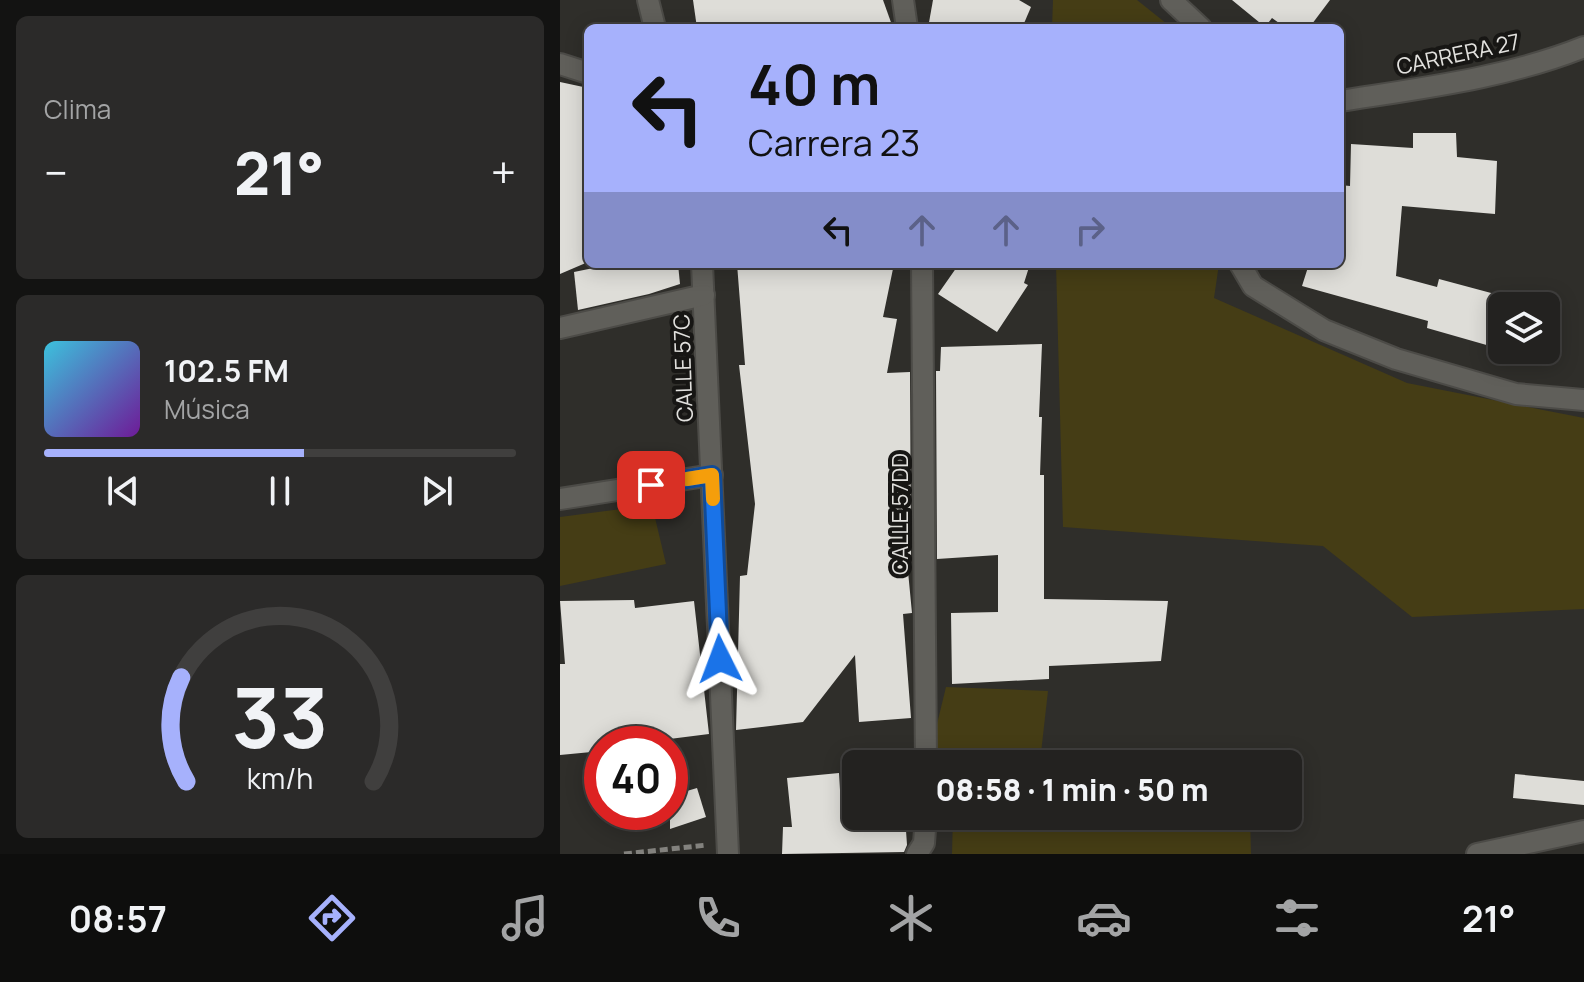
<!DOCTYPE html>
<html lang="es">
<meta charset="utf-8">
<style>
:root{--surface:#232220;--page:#2b2a29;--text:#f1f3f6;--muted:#a3a4a5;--line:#403f3e;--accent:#a6b1fc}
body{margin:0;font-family:Manrope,sans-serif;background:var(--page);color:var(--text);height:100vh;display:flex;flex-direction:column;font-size:30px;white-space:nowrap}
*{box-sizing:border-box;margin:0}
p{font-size:26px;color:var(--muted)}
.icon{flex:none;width:44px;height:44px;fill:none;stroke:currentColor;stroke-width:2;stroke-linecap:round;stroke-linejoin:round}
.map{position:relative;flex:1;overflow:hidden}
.side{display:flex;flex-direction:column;gap:16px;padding:16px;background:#131312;width:560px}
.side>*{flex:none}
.banner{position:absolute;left:24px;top:24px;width:760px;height:244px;border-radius:12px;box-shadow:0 4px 20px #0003,0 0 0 2px var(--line);background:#a6b1fc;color:#111;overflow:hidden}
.fabs{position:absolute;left:928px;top:292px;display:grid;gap:16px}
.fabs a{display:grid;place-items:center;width:72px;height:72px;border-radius:12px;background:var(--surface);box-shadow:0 4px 20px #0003,0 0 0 2px var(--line);font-size:40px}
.speed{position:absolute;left:24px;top:726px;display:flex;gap:16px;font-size:40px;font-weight:700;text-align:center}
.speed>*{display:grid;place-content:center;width:104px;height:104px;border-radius:50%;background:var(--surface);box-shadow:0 4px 20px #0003,0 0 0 2px var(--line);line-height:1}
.speed .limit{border:12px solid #d22;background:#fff;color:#111}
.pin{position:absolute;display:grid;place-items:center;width:68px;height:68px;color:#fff;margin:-34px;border-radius:16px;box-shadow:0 4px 12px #0006}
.me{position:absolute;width:88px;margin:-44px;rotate:357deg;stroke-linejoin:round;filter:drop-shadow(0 0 6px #0008)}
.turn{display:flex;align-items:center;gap:28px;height:168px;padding:0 32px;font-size:36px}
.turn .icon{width:104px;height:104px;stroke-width:2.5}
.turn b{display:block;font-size:56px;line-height:68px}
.lanes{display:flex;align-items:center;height:76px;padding:0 32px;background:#0003;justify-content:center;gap:40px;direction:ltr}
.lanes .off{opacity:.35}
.big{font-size:60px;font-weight:800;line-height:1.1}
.side .tile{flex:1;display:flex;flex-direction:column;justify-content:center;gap:12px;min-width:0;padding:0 28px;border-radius:12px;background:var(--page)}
.side .dial{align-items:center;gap:0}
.dial svg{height:208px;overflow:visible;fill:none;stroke:var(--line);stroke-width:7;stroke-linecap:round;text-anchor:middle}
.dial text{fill:var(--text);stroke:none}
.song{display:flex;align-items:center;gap:24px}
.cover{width:96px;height:96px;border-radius:12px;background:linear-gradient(135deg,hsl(190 70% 55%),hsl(280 70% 35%))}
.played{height:8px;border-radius:4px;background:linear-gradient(90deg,var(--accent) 55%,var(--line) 55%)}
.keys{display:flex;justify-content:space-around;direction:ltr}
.heat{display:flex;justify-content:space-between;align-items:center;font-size:44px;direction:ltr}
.trip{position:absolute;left:282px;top:750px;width:460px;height:80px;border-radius:12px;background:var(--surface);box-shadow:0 4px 20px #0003,0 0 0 2px var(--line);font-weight:800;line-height:80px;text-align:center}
.dock{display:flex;height:128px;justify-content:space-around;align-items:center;background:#0e0e0d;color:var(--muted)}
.dock .icon{width:56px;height:56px}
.dock .current{color:var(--accent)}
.dock b{font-size:36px;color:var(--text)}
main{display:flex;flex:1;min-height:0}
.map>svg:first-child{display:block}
.green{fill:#453d15}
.building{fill:#deddd8}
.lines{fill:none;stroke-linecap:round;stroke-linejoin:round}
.minor-casing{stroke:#4c4b47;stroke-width:24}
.path{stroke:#83827e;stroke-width:5;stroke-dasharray:8 4;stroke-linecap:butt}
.minor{stroke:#605f5a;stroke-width:20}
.route-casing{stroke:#114b97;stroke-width:20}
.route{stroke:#1a73e8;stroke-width:14}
.slow{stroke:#f59e0b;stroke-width:14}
.labels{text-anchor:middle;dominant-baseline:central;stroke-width:8;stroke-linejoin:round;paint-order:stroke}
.street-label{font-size:22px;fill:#e2e1de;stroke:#171614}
</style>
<main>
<section class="side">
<div class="tile"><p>Clima</p>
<div class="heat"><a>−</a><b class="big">21°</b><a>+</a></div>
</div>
<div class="tile">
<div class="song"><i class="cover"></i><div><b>102.5 FM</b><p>Música</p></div></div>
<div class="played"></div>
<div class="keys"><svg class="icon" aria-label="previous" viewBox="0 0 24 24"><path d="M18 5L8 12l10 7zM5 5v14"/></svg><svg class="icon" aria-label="pause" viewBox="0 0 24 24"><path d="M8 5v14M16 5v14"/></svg><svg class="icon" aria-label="next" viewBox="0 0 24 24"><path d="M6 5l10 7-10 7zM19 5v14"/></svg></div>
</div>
<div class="tile dial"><svg viewBox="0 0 100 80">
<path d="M14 69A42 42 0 1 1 86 69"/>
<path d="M14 69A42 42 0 0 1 12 29" stroke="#a6b1fc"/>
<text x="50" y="56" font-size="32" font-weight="700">33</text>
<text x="50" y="72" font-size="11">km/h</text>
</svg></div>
</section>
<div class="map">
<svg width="1024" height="854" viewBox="0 0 1024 854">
<rect width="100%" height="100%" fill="#2f2e2a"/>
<!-- green -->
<g class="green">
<path d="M493 0H577L612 28H492Z"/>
<path d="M496 264H659L654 298 847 383 1024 418V609L852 617 763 546 503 527Z"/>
<path d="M92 505 106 564 0 586V517Z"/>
<path d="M386 687 488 691 481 753H370Z"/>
<path d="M394 758 577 764H394Z"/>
<path d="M393 816H690L691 854H392Z"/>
</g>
<!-- building -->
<g class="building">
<path d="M133 0H323L333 28H137Z"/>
<path d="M373 0H459L471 7 462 28H368Z"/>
<path d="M672 0H770L749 28H726L712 18 705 27Z"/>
<path d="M0 82 28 88V262L0 274Z"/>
<path d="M853 133H896L897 157 937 161 935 214 842 206 836 276 877 287 879 279 946 297 930 346 867 328 868 321 742 286 749 264H780V185L790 186 791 144 853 148Z"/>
<path d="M53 264H118L120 284 89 294 18 310 14 272Z"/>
<path d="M177 264H334L323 317 337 319 327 373 350 372 351 560 347 561 352 613 343 614 351 718 299 722 295 655 243 722 176 730 180 576 187 575 195 504 179 365H185Z"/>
<path d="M399 264H470L464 283 468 285 437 332 378 294Z"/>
<path d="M482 344 479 417H482L480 475H484V599L608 601 601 661 489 666V679L392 684 391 613 438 612V555L377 559 376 371H380L381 347Z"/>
<path d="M74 600 75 608 134 601 149 734 70 744H42V751L0 755V664H5L0 601Z"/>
<path d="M279 773 280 790 296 786V816H345L347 845 344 852 222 854 223 827H232L227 778Z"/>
<path d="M955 774 1024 781V805L953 798Z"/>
<path d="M137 788 146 817 110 829V796Z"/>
</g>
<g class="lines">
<!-- minor casing -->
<g class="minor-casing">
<g id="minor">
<path d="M88 0 95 28"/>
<path d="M343 0 347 28"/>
<path d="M611 0 641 28"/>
<path d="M0 64 28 73"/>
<path d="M780 101C862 88 947 78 1024 47"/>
<path d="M142 264 168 854"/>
<path d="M362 264 366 764"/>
<path d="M680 264 693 286 764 330 836 359 956 394 1024 400"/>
<path d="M0 328 144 295"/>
<path d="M0 499 152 475"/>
<path d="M357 854 364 843 366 816"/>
<path d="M917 854 1024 831"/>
</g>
</g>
<!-- path -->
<path class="path" d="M64 854 147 845"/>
<!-- minor -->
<use href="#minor" class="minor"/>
</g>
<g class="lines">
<!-- route casing -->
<g class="route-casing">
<path id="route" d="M91 485 152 475 160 659"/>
</g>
<!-- route -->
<use href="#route" class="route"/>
<!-- slow -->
<path class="slow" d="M127 479 152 475 153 499"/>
</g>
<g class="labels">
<!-- street labels -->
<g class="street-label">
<text transform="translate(898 54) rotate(-12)">CARRERA 27</text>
<text transform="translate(123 368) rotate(-92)">CALLE 57C</text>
<text transform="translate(340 514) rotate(-90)">CALLE 57DD</text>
</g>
</g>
</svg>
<div class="fabs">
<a><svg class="icon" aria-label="layers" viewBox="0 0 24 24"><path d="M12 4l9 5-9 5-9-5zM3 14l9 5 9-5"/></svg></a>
</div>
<div class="speed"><div class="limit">40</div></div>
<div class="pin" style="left:91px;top:485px;background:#d93025"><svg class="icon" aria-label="arrive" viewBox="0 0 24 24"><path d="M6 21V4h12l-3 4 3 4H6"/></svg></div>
<svg class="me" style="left:160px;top:659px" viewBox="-20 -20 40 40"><path d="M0-17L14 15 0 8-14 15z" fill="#1a73e8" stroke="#fff" stroke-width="4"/></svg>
<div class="trip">08:58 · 1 min · 50 m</div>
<div class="banner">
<div class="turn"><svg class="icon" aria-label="left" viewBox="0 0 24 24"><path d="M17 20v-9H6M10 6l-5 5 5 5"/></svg><div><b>40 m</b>Carrera 23</div></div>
<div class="lanes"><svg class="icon" aria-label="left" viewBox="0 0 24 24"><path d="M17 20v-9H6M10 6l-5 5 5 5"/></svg><svg class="icon off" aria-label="ahead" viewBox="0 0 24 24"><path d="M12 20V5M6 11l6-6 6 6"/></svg><svg class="icon off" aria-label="ahead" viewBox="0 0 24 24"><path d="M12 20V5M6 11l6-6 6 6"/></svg><svg class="icon off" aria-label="right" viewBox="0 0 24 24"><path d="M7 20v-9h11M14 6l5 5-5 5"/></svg></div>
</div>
</div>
</main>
<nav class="dock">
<b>08:57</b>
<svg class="icon current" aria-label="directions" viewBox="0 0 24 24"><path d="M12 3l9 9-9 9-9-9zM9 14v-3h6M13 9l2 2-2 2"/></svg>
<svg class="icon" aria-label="music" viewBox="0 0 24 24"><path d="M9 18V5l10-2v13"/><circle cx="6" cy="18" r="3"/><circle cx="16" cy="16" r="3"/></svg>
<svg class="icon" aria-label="phone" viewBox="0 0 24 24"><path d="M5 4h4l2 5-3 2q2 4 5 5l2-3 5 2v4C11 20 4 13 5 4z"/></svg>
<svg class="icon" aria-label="climate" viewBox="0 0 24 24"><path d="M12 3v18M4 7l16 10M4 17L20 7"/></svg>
<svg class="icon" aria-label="car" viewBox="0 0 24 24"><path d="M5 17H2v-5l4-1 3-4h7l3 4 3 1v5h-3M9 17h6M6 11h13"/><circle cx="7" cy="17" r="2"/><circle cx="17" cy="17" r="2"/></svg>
<svg class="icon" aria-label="filters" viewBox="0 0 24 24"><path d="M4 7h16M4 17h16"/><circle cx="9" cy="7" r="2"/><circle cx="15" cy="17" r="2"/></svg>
<b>21°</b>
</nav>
